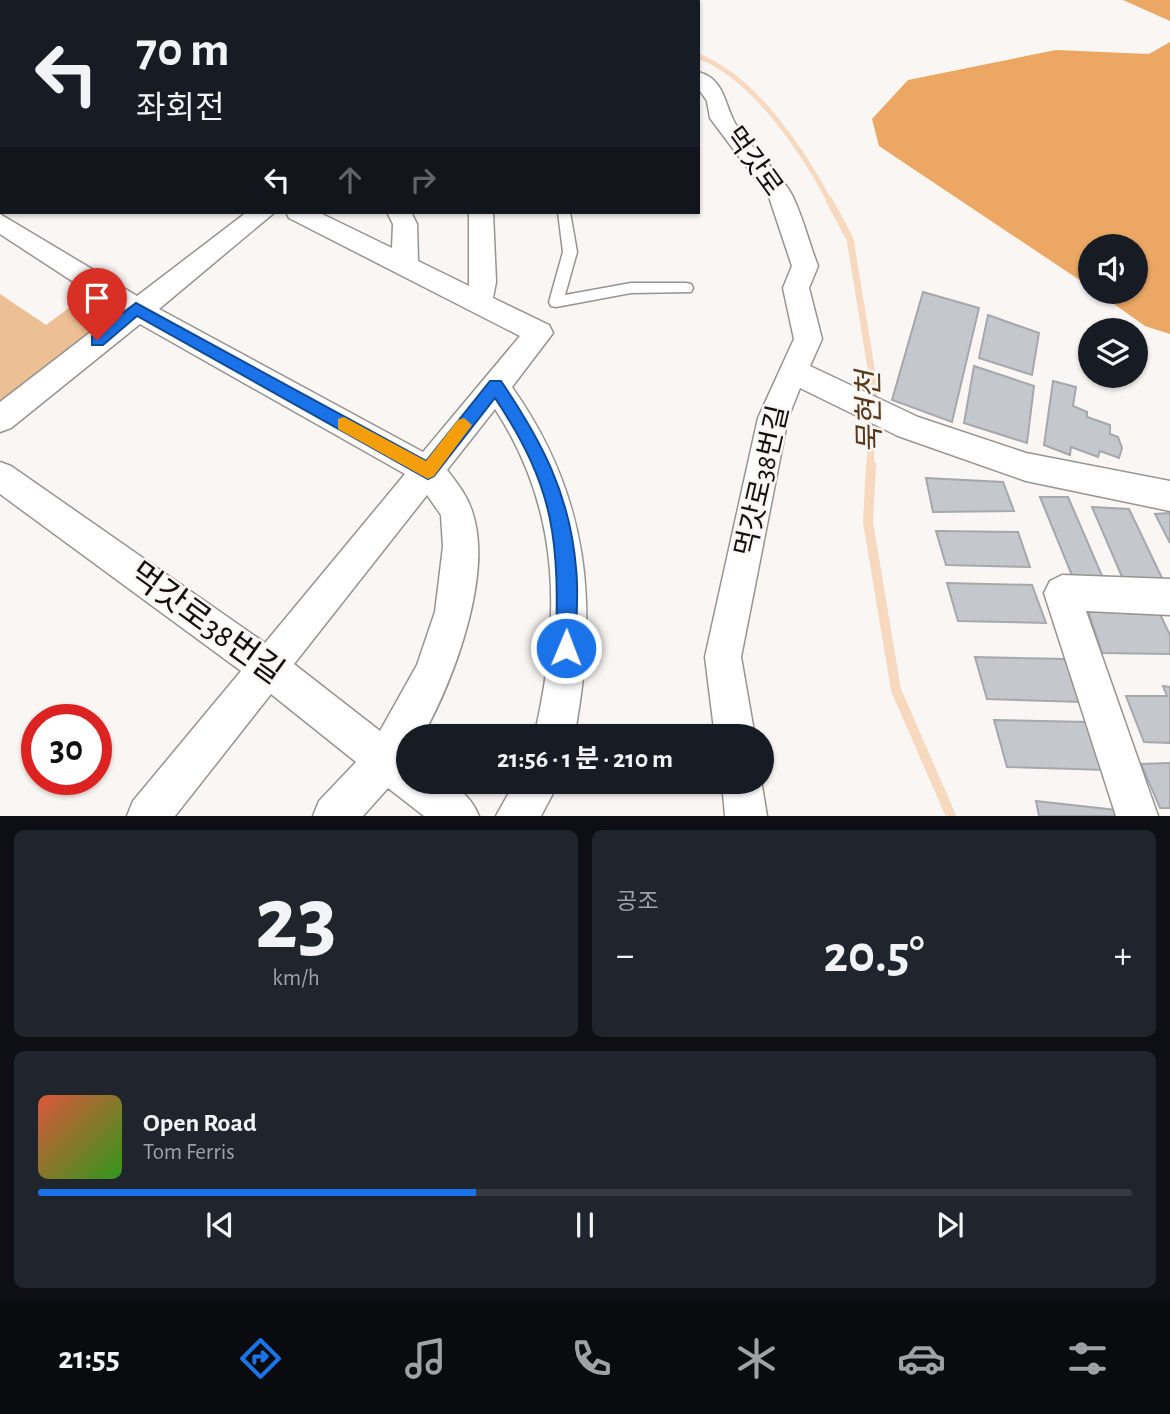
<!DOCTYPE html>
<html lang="ko">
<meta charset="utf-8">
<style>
:root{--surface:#171b24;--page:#20242c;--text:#f1f3f6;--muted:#9ea1a6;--line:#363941;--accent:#1a73e8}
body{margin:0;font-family:"Alegreya Sans","Noto Sans KR",sans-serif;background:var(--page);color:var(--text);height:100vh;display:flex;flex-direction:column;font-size:26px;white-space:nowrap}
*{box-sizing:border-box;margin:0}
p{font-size:23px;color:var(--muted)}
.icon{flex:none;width:38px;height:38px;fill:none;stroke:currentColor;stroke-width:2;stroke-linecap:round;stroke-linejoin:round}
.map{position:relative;height:816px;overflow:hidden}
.details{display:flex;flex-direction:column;gap:14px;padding:14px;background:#0d0f14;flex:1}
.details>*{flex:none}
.guide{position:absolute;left:0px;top:0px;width:700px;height:214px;box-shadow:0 2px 5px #0004;background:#171b24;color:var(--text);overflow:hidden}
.controls{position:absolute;left:1078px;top:234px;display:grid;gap:14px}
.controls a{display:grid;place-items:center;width:70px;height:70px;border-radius:50%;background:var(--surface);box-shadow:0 2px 5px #0004;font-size:35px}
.speed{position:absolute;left:21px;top:704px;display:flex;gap:14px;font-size:35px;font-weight:700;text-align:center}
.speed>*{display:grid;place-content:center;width:91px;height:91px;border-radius:50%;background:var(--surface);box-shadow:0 2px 5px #0004;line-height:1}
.speed .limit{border:10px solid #d22;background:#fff;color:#111}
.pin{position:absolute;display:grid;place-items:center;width:60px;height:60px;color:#fff;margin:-72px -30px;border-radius:50% 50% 50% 0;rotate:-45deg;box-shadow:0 0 7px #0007}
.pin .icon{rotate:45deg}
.me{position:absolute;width:77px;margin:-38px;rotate:1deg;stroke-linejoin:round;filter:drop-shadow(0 0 5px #0008)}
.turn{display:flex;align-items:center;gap:24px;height:147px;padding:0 21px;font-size:32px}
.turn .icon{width:91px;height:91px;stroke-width:2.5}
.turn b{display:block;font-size:49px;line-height:60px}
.lanes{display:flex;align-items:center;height:66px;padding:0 21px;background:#0003;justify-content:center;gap:35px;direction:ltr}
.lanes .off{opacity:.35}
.big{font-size:52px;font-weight:700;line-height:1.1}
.details .widget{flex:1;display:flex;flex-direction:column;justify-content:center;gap:10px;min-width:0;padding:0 24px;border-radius:10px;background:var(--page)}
.details .dial{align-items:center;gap:0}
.dial b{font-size:91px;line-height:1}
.song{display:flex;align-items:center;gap:21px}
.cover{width:84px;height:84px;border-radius:10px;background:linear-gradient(135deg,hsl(10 70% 55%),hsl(110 70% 35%))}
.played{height:7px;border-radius:4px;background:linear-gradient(90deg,var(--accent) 40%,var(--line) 40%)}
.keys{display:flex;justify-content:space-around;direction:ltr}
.heat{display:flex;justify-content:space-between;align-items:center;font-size:38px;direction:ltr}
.details .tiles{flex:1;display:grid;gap:14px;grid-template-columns:1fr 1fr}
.widget:last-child{grid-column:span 2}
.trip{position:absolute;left:396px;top:724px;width:378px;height:70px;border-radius:35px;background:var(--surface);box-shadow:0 2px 5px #0004;font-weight:700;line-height:70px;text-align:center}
.tabs{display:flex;height:112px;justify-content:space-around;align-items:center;background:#090b0e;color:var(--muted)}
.tabs .icon{width:49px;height:49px}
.tabs .current{color:var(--accent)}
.tabs b{font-size:32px;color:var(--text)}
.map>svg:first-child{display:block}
.green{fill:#edbf94}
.forest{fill:#eba763}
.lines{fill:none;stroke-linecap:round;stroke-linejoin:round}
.stream-far2{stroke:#f6d9bf;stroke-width:5}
.stream-far1{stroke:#f6d9bf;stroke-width:7}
.stream{stroke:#f6d9bf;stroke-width:10}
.building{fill:#c4c7cb;stroke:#a5a8ac;stroke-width:2}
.lane-casing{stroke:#979490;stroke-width:3}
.street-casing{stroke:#979490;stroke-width:3}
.lane{fill:#fff;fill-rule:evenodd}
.street{fill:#fff;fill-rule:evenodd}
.route{fill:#1a73e8;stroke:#114b97;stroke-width:2}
.slow{fill:#f59e0b}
.labels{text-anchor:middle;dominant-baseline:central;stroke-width:5;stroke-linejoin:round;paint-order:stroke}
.street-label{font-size:28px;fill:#12100f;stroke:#faf6f3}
.water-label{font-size:30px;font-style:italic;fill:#573a1e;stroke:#faf6f3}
.near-street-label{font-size:33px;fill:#12100f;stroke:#faf6f3}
</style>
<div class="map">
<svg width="1170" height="816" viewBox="0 0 1170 816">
<rect width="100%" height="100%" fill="#faf6f3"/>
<!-- green -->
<path class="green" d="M0 294 46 325 77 302 105 320 0 401Z"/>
<!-- forest -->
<g class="forest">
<path d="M1123 0H1170V21Z"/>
<path d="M1170 42V334L1145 326 1097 292H1136V247H1090V287L879 146 872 119 908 80 1056 50 1149 54Z"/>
</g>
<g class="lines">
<!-- stream-far2 -->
<g class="stream-far2">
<path d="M575 0 578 2"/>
<path d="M698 56C754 77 803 151 830 202"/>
</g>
<!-- stream-far1 -->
<path class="stream-far1" d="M829 200 850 239 874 386 870 467"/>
<!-- stream -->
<path class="stream" d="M871 465 868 522 896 690 951 816"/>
</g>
<!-- building -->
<g class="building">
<path d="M923 292 979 308 952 422 892 400Z"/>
<path d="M988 315 1039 333 1032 375 979 358Z"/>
<path d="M974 366 1034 386 1027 443 964 423Z"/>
<path d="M1053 381 1076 387 1073 406 1087 412V417L1110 425V434L1118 437 1122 448 1119 458 1100 451 1098 457 1071 447 1070 455 1044 445Z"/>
<path d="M926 478 1003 482 1014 511 933 512Z"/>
<path d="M1040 497H1068L1103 578H1073Z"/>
<path d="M1092 507 1129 509 1163 580 1123 579Z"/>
<path d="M1170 513V543L1155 514Z"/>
<path d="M936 531 1018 532 1030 567 946 565Z"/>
<path d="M947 583 1032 585 1046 623 958 621Z"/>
<path d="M1088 611 1160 614 1170 635V654L1102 653Z"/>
<path d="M975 657 1066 659 1081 702 987 699Z"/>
<path d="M1163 686 1170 687V743L1144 742 1126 696H1167Z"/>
<path d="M994 720 1089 722 1106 770 1007 767Z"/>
<path d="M1170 763V808H1160L1141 764Z"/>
<path d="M1036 801 1125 811 1126 816H1039Z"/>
</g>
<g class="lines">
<!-- lane casing -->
<g class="lane-casing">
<path id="lane" d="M558 212H570L577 252 565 295 631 283H686L691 284 693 288 691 292 631 293 556 307 551 306 549 302 563 252Z"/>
</g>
<!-- street casing -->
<g class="street-casing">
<g id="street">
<path d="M240 0H260L239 2Z"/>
<path d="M516 0H535L515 2Z"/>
<path d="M595 0H613L594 2Z"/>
<path d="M698 72C722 78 724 99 732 117 741 140 779 170 792 195 803 217 809 243 818 266L809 288 822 339 810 366 918 417 1026 453 1170 481V511L1026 481 898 436 800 388 788 418 741 657 755 737H715L705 657 758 418 794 339 783 288 792 266 769 197 710 118 707 101 698 88Z"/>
<path d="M2 136V151H0V137Z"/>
<path d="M247 212H275L159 309 423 452 520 336 289 218 286 212H318L392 248 393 224 387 212H411L417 224 418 261 469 286V212H493L496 282 493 298 549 325 553 333 512 387C590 497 599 607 574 737H534C561 621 562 511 495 409L447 470C457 483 467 495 472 511 494 575 453 681 422 737H408V782C441 782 464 781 479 816H424L388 788 363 816H313L319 801 356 762 271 694 175 816H127L133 801 241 671 0 494V462L11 466 265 643 405 474 140 324 11 428 0 432V402L118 311 0 234V214L137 296ZM427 495 441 515 443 547 435 612 417 665 380 731 294 664Z"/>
<path d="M1062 575 1170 579V615L1086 611 1158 816H1116L1044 593 1050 581Z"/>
<path d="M761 780 767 816H725L722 782H761Z"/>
<path d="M515 782H559L541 816H496Z"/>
</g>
</g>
<!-- lane -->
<use href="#lane" class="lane"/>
<!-- street -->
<use href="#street" class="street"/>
</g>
<!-- route -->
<path class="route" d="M136 303 426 461 490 381H501C541 440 570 494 576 568 579 594 576 622 575 648L573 655 566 658 559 655 556 648C559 540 556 490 495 398L434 476 428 479 137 316 103 345H92V336Z"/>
<!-- slow -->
<path class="slow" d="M344 417 426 461 458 420 464 418 472 425 434 476 428 479 338 429V419Z"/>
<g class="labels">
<!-- street labels -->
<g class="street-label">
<text transform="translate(753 162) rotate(54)">먹갓로</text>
<text transform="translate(763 481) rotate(-77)">먹갓로38번길</text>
</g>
<!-- water labels -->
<g class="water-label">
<text transform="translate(870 412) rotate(-91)">묵현천</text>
</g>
<!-- near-street labels -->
<g class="near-street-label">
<text transform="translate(206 624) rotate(36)">먹갓로38번길</text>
</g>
</g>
</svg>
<div class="controls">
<a><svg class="icon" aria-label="sound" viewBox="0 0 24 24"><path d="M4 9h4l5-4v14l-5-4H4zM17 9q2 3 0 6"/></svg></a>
<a><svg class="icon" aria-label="layers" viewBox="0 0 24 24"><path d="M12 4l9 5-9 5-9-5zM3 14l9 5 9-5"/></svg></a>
</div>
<div class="speed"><div class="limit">30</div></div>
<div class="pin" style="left:97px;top:340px;background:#d93025"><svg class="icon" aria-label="arrive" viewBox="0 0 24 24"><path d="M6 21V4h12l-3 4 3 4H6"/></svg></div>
<svg class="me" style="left:566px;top:648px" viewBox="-20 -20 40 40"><circle r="17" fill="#1a73e8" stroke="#fff" stroke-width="3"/><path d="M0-11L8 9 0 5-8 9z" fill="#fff"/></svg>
<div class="trip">21:56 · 1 분 · 210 m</div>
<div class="guide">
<div class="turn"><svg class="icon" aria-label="left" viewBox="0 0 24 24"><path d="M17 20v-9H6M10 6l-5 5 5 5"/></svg><div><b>70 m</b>좌회전</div></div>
<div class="lanes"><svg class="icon" aria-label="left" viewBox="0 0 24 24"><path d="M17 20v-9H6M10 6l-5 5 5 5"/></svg><svg class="icon off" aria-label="ahead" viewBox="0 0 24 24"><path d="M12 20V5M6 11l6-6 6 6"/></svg><svg class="icon off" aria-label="right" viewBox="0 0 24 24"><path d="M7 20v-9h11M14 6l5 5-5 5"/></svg></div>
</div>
</div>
<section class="details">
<div class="tiles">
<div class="widget dial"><b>23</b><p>km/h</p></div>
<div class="widget"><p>공조</p>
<div class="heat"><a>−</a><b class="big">20.5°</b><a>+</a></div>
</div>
<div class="widget">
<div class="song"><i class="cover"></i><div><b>Open Road</b><p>Tom Ferris</p></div></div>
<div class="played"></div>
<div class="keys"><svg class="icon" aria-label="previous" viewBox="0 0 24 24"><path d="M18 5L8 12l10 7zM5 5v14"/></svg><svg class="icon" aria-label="pause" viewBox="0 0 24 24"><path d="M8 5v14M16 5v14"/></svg><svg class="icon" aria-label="next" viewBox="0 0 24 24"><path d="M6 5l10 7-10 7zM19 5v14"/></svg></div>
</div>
</div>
</section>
<nav class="tabs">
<b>21:55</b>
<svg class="icon current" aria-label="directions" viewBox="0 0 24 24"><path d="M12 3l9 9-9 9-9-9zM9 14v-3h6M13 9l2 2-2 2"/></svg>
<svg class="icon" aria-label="music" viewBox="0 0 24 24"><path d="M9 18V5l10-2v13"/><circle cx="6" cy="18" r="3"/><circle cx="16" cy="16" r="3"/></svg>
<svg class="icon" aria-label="phone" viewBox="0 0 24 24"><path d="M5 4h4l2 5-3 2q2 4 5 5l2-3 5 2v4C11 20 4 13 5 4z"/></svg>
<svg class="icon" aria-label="climate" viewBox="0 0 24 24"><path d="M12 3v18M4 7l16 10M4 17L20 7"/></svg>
<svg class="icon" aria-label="car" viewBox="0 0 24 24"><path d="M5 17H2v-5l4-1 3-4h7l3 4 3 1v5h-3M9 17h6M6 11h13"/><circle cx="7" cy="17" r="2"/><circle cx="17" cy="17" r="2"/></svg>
<svg class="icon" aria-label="filters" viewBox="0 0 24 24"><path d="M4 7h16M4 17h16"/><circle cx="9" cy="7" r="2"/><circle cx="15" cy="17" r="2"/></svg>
</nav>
